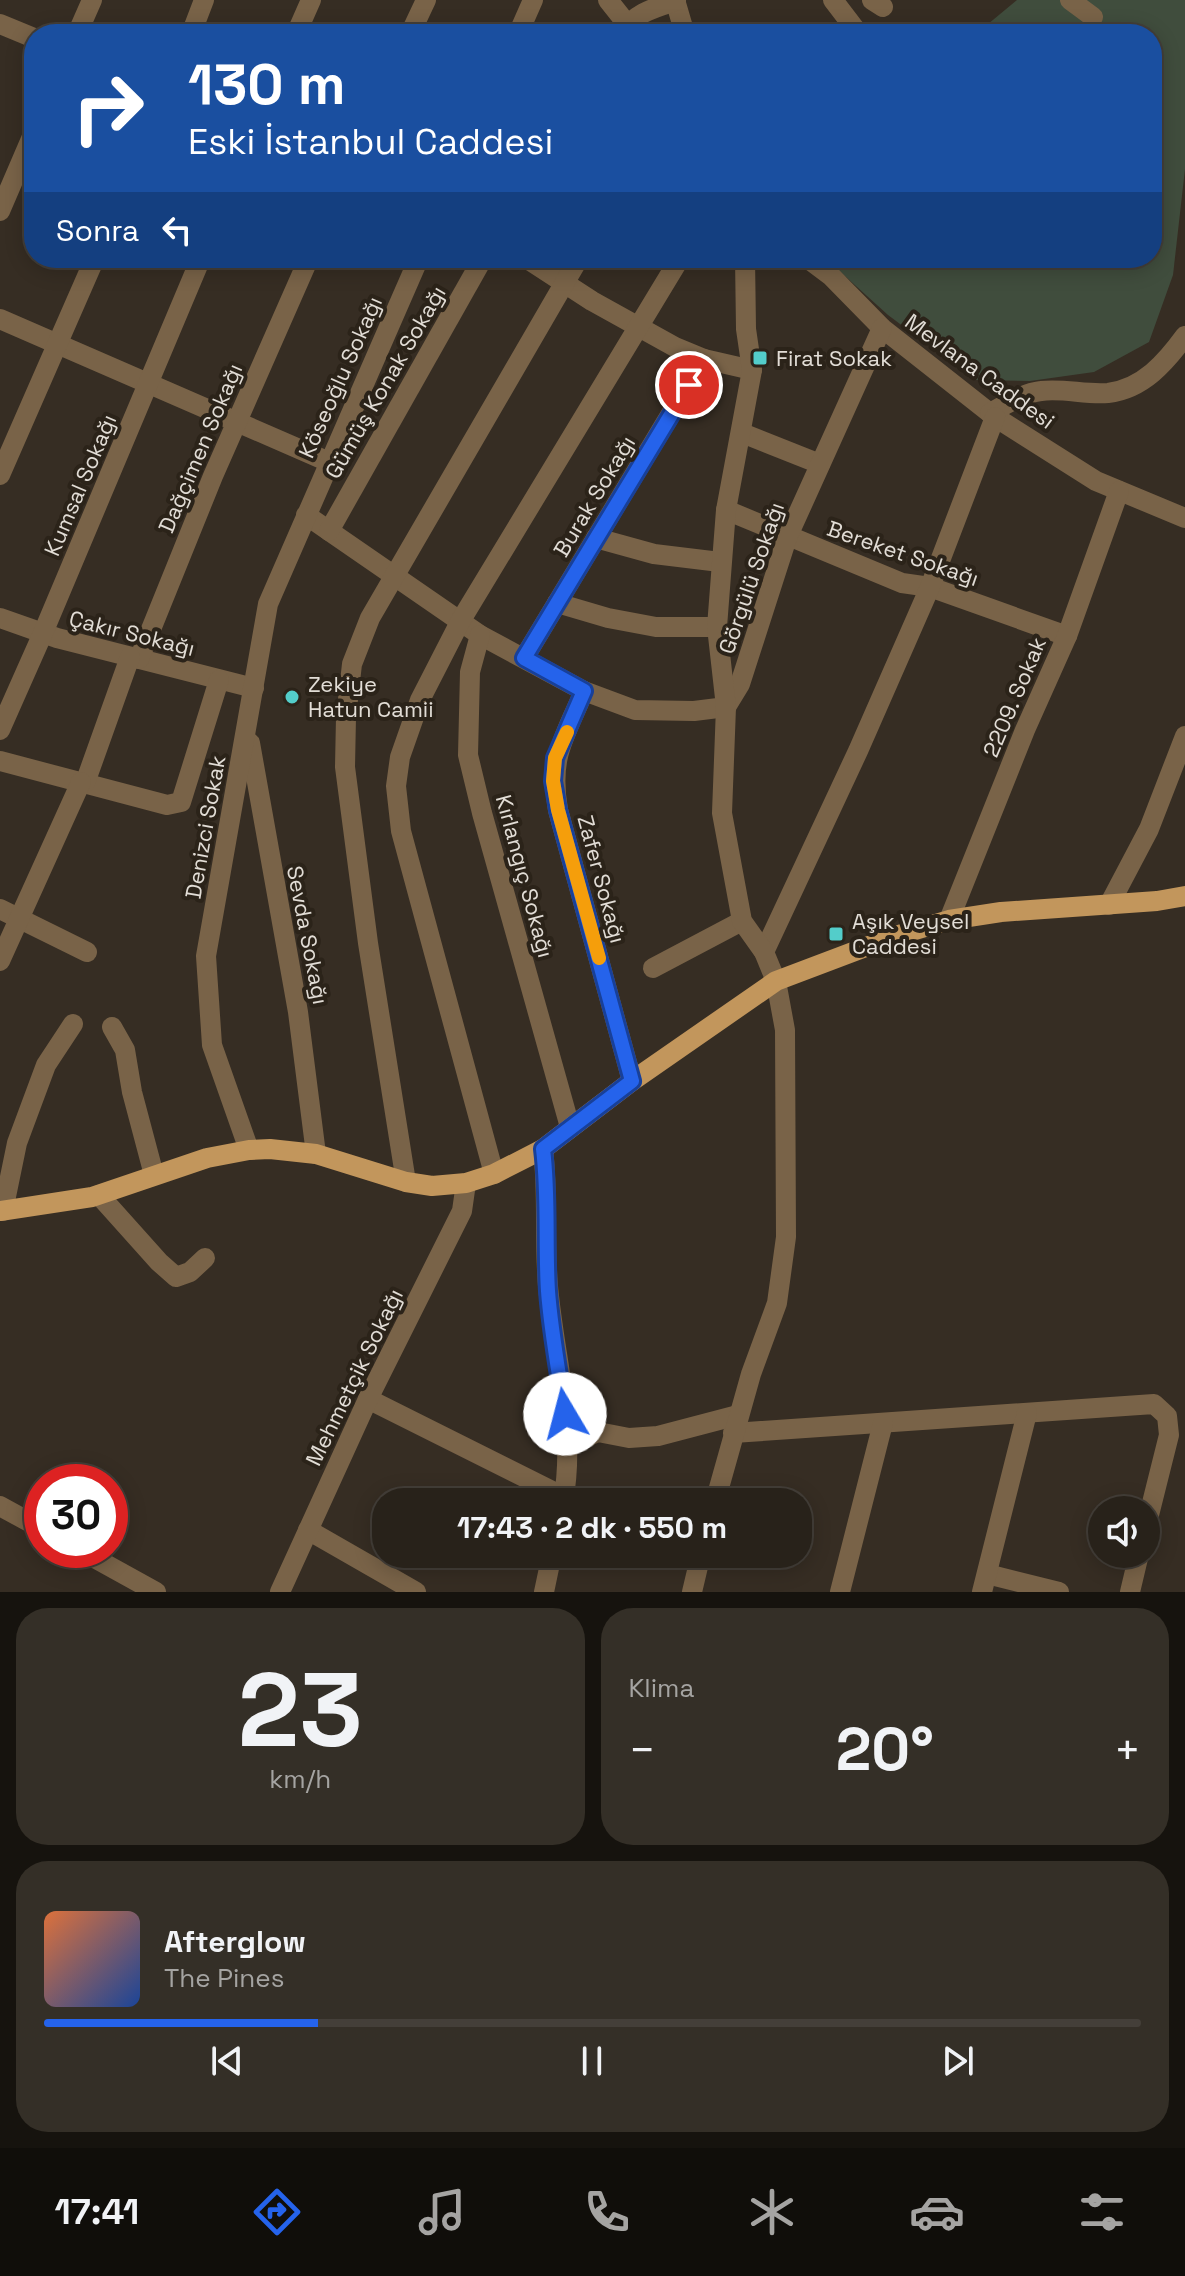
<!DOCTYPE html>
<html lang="tr">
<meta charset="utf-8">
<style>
:root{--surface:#28221a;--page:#342f27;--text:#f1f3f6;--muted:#a5a4a2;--line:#443f39;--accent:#2563eb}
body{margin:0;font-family:"Space Grotesk",sans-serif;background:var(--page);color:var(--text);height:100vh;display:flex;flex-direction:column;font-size:30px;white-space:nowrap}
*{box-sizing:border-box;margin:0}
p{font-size:26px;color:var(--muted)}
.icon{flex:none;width:44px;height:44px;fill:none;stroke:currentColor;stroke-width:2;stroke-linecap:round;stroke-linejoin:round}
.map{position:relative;height:1592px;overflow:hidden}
.panel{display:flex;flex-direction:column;gap:16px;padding:16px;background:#16130e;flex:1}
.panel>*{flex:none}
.top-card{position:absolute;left:24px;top:24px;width:1138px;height:244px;border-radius:32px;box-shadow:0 4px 20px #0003,0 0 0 2px var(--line);background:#1a4fa0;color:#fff;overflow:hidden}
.controls{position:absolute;left:1088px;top:1496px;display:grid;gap:16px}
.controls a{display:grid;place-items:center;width:72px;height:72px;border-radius:50%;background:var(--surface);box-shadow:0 4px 20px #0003,0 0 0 2px var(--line);font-size:40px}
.speed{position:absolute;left:24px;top:1464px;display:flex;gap:16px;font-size:40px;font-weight:700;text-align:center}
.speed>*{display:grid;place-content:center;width:104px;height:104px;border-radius:50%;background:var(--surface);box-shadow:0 4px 20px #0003,0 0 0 2px var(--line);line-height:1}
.speed .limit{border:12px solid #d22;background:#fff;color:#111}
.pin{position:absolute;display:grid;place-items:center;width:68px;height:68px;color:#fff;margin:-34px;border:4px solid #fff;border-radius:50%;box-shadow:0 2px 8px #0007}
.me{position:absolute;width:88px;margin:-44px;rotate:352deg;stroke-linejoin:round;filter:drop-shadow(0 0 6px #0008)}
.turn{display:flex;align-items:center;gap:28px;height:168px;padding:0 32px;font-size:36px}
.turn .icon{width:104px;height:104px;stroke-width:2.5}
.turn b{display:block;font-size:56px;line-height:68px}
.then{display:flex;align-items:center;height:76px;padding:0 32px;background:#0003;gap:16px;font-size:30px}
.big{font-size:60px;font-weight:800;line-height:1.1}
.panel .tile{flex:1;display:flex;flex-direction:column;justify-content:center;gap:12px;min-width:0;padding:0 28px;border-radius:32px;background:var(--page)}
.panel .dial{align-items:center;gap:0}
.dial b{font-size:104px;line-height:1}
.song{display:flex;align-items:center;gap:24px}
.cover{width:96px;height:96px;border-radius:12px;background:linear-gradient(135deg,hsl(20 70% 55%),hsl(220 70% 35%))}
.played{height:8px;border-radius:4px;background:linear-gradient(90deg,var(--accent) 25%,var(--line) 25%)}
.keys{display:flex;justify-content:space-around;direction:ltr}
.heat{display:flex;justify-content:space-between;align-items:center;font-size:44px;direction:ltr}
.panel .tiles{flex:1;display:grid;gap:16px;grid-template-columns:1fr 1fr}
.tile:last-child{grid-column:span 2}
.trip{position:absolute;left:372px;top:1488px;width:440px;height:80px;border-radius:32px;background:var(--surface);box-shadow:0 4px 20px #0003,0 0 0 2px var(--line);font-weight:800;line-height:80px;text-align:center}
.menu{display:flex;height:128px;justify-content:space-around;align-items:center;background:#100e0a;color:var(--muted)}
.menu .icon{width:56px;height:56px}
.menu .on{color:var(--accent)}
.menu b{font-size:36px;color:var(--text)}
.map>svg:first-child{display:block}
.green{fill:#404d3d}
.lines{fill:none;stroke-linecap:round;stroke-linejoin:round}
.minor{stroke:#796348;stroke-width:20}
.major{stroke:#c2965c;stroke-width:20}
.route-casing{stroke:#184099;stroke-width:20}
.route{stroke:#2563eb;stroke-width:14}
.slow{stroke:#f59e0b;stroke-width:14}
.poi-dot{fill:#53cdca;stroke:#2b2319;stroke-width:3}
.labels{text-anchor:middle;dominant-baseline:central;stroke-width:8;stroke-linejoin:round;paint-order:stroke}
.poi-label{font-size:22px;fill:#e2ddd6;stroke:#2b2319;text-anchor:start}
.street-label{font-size:22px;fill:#e2ddd6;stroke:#2b2319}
</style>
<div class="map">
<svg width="1185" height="1592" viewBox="0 0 1185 1592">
<rect width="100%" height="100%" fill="#362d23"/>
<!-- green -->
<path class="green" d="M1017 0H1185V169L1173 275 1149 342 1094 372 1030 381 975 380 888 315 825 258H1152V34H976Z"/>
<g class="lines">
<!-- minor -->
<g class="minor">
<path d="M608 0 627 24"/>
<path d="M675 0 685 34"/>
<path d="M833 0 859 34"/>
<path d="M872 0 883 7"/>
<path d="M1070 0 1093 17"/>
<path d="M0 24 34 38"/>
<path d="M77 34 92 0"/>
<path d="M191 34 204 0"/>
<path d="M296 34 311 0"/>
<path d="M410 34 426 0"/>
<path d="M518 34 533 0"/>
<path d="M621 34C634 13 654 8 676 1"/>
<path d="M0 211 34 132"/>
<path d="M526 258 592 301 675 347 704 359 752 370"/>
<path d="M807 258 831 276 882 328 995 417 1096 481 1185 518"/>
<path d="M0 319 329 462"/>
<path d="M990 413C1005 405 1023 393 1041 391 1063 388 1086 395 1108 393 1143 389 1166 362 1185 336"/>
<path d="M742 433 820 464"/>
<path d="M0 475 95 258"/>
<path d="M726 510 902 583 930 587 1067 636"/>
<path d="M306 515 480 635 584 691 635 710 694 711 726 707 740 684 787 538 882 328"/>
<path d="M329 531 483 258"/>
<path d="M596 538 654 554 720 562"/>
<path d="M557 603 608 618 656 627H717"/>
<path d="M0 618 57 638 254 688"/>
<path d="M480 635 470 672 468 755 482 813 570 1127"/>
<path d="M524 658 704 359"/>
<path d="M139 659 213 476 309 258"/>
<path d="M584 691C564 739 549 756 558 810L632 1081"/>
<path d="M0 730 43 633 201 258"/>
<path d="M250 743 298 1012 316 1154"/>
<path d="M0 761 167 805 181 802 219 680"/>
<path d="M85 783 130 657"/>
<path d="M1109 905 1149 829 1185 736"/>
<path d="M0 909 87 952"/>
<path d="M949 920 1025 730 1067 636 1119 491"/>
<path d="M764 952 858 751 930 587 995 417"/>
<path d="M0 961 81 782"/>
<path d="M653 968 742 921"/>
<path d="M112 1027 125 1050 132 1092 154 1175"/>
<path d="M543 1149C549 1199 543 1246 549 1296 556 1364 576 1433 563 1502"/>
<path d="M249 1150 212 1045 206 956 268 604 419 258"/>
<path d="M494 1174 401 831 396 786 400 757 420 700 461 620 680 258"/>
<path d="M406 1182 368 943 345 767 346 717 352 664 370 618 579 258"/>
<path d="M99 1195 159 1262 176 1277 190 1272 205 1258"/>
<path d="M3 1211 17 1143 46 1065 73 1024"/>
<path d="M368 1399 564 1497"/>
<path d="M733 1433 1154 1404 1167 1416 1169 1435 1146 1527"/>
<path d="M569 1444 598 1432 629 1438 658 1436 738 1415"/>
<path d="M715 1502 751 1374 777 1303 786 1237 785 1030 776 981 764 952 742 921 722 813 726 707 717 627 726 510 752 370 746 329 745 258"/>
<path d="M0 1506 42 1529"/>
<path d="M308 1530 416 1592"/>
<path d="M80 1550 156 1592"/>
<path d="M987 1574 1059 1592"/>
<path d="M280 1592 368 1399 462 1211 466 1183"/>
<path d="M544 1592 552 1554"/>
<path d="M692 1592 701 1554"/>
<path d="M840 1592 883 1423"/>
<path d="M982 1592 1027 1413"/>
<path d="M1130 1592 1139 1554"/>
</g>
<!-- major -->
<path class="major" d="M0 1211 92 1197 207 1158 249 1150 270 1149 316 1154 406 1182 432 1186 466 1183 494 1174 543 1149 632 1081 776 981 895 936 949 920 1001 912 1157 901 1185 896"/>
</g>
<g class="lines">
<!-- route casing -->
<g class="route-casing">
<path id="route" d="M565 1414C559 1373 551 1332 548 1291 545 1244 549 1197 543 1149L632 1081 558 810 553 781 555 758 584 691 524 658 689 385"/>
</g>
<!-- route -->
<use href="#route" class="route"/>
<!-- slow -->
<path class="slow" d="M567 732 555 758 553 781 558 810 599 958"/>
</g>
<!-- markers -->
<g class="poi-dot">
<rect x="752" y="350" width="16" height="16" rx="4"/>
<circle cx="292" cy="697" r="8"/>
<rect x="828" y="926" width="16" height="16" rx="4"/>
</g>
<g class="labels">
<!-- poi labels -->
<g class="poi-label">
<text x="776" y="358">Firat Sokak</text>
<text x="308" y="684">Zekiye<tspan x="308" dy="25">Hatun Camii</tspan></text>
<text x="852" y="921">Aşık Veysel<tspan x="852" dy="25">Caddesi</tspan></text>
</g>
<!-- street labels -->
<g class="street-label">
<text transform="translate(980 371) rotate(36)">Mevlana Caddesi</text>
<text transform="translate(340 377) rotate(-66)">Köseoğlu Sokağı</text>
<text transform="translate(385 382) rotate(-60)">Gümüş Konak Sokağı</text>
<text transform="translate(200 448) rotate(-67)">Dağçimen Sokağı</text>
<text transform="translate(80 485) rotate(-67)">Kumsal Sokağı</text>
<text transform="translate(594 496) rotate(-59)">Burak Sokağı</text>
<text transform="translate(903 553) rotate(19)">Bereket Sokağı</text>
<text transform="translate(751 578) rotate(-71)">Görgülü Sokağı</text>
<text transform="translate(132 633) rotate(14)">Çakır Sokağı</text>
<text transform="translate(1014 697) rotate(-67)">2209. Sokak</text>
<text transform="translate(205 827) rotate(-80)">Denizci Sokak</text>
<text transform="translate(525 876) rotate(75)">Kırlangıç Sokağı</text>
<text transform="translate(602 879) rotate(75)">Zafer Sokağı</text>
<text transform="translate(308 935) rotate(79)">Sevda Sokağı</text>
<text transform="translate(354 1377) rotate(-64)">Mehmetçik Sokağı</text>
</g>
</g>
</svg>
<div class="controls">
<a><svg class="icon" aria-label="sound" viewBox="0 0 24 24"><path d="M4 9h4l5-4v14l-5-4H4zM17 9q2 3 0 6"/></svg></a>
</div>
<div class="speed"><div class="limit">30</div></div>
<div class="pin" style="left:689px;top:385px;background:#d93025"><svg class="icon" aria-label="arrive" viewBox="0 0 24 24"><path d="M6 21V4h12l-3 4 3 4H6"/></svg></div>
<svg class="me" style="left:565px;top:1414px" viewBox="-20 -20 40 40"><circle r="19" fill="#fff"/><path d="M0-13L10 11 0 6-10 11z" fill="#2563eb"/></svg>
<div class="trip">17:43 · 2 dk · 550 m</div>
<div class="top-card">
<div class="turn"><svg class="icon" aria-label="right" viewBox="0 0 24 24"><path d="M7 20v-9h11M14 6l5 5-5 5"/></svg><div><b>130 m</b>Eski İstanbul Caddesi</div></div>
<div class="then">Sonra<svg class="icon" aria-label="left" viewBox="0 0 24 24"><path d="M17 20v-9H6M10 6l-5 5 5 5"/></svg></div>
</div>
</div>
<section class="panel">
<div class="tiles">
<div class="tile dial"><b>23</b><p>km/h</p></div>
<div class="tile"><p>Klima</p>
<div class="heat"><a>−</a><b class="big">20°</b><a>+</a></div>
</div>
<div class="tile">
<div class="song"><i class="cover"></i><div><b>Afterglow</b><p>The Pines</p></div></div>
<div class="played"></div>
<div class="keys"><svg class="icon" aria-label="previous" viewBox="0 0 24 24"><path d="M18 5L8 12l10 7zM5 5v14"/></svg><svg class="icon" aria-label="pause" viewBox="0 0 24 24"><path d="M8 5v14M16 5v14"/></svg><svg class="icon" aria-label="next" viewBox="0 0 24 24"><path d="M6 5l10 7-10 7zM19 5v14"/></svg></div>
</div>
</div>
</section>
<nav class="menu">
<b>17:41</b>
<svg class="icon on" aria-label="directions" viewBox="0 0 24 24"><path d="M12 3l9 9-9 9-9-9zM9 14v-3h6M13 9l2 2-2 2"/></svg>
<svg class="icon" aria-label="music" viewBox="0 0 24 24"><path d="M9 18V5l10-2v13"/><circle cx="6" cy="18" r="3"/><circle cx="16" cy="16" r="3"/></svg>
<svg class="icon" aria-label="phone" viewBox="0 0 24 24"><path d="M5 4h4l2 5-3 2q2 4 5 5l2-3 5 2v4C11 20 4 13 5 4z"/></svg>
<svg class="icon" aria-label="climate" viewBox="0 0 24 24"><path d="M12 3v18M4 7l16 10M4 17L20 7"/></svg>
<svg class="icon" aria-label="car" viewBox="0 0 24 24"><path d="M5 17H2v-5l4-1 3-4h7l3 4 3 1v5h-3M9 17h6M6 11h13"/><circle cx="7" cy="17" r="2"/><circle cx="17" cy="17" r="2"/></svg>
<svg class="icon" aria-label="filters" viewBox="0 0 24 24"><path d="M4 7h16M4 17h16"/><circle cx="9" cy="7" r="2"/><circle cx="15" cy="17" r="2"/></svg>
</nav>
